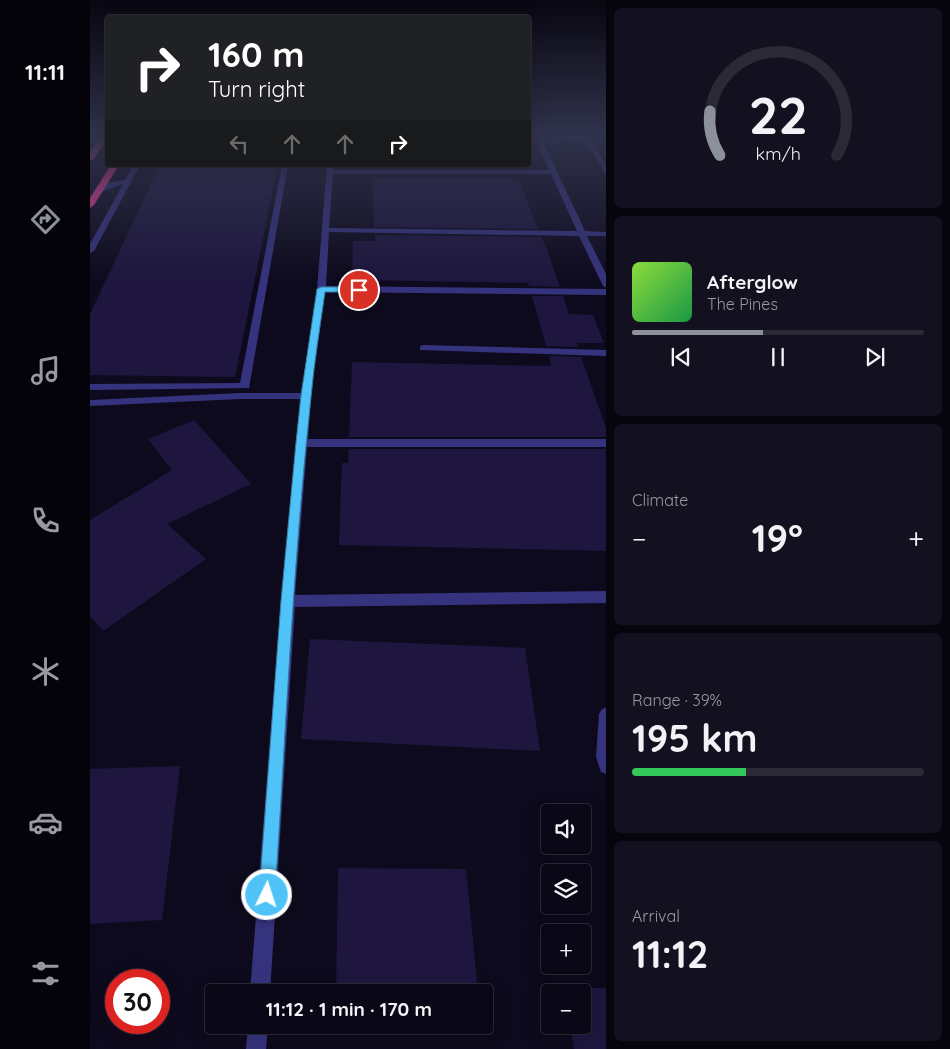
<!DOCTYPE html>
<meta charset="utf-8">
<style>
:root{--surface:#0a0816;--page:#13111f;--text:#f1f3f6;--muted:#999aa1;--line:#2a2935;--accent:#8c9099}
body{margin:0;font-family:Quicksand,sans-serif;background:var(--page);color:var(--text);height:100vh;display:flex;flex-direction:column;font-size:19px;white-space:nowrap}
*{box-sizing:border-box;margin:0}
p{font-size:16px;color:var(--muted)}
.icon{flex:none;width:28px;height:28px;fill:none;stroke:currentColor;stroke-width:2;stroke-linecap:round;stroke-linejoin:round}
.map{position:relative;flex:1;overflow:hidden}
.side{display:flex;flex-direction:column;gap:8px;padding:8px;background:#06040c;width:344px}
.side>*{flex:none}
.guide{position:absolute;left:15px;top:15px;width:426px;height:152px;border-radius:5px;box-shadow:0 5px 20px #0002,0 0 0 1px var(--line);background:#202124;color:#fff;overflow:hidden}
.controls{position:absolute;left:451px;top:804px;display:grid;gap:10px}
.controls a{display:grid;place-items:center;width:50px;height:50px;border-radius:5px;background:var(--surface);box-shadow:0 5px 20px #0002,0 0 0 1px var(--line);font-size:25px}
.speed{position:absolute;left:15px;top:969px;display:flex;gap:10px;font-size:25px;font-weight:700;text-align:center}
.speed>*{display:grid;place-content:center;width:65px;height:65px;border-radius:50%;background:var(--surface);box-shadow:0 5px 20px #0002,0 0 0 1px var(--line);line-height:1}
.speed .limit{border:8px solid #d22;background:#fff;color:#111}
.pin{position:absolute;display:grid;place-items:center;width:42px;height:42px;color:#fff;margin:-21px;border:2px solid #fff;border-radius:50%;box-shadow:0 1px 5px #0007}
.me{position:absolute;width:55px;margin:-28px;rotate:4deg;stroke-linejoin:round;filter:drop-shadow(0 0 4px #0008)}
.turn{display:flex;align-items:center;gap:18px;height:105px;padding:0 20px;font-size:22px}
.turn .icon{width:65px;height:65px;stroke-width:2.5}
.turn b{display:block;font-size:35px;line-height:42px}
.lanes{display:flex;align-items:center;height:48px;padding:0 20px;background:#0003;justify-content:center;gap:25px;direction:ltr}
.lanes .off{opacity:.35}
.big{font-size:38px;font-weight:700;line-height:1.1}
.side .card{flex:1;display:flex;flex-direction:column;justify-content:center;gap:8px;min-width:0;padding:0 18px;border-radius:8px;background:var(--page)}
.side .dial{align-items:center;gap:0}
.dial svg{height:130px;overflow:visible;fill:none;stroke:var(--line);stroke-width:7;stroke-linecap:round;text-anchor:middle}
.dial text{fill:var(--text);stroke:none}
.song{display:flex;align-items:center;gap:15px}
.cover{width:60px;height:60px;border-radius:8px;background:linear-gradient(135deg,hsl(90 70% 55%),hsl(140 70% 35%))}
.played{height:5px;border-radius:2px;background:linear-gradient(90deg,var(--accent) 45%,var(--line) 45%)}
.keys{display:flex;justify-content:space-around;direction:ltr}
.heat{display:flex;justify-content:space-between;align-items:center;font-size:28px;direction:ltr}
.charge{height:8px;border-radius:4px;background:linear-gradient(90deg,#34c759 39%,var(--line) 0)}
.trip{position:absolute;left:115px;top:984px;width:288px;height:50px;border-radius:5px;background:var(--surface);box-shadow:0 5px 20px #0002,0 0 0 1px var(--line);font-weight:700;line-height:50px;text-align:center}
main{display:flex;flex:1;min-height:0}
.menu{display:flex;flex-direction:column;width:90px;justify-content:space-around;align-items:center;background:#040309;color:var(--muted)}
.menu .icon{width:35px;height:35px}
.menu .selected{color:var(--accent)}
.menu b{font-size:22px;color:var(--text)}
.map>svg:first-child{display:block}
.building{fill:#1e163e}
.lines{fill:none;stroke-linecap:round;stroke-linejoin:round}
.minor{fill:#36337e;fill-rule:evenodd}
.highway{fill:#ff419c;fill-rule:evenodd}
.route{fill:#4fc3f7;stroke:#337fa1}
</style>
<main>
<nav class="menu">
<b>11:11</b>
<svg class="icon selected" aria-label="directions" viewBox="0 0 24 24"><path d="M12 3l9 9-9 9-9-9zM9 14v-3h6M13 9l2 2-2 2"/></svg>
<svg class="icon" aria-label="music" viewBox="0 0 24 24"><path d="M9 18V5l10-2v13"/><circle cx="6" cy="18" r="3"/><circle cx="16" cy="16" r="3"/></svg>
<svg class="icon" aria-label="phone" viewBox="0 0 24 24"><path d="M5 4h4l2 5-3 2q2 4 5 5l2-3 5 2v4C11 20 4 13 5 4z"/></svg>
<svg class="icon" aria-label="climate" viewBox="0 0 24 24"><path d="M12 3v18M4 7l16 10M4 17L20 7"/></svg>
<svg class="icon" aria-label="car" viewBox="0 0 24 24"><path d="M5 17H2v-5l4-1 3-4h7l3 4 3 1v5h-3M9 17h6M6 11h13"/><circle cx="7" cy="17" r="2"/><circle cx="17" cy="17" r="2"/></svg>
<svg class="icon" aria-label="filters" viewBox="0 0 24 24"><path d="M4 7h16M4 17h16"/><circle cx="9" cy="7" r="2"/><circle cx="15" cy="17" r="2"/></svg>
</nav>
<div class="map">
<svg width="517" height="1049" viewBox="0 0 517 1049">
<rect width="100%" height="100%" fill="#0e0a1d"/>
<!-- building -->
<g class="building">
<path d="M70 165H188L145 377 0 375V314Z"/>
<path d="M282 178H428L448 229 284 227Z"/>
<path d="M285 235 451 237 455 244 470 287 439 286 438 283 262 280 263 241H285Z"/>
<path d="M442 296H473L479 314 503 315 514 343H487L488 347 456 346Z"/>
<path d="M459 356 491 357 517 431V437H259L262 362 461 366Z"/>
<path d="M104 420 161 484 77 524 116 559 13 631 0 616V520L82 470 58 439Z"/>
<path d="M259 449H517V551L249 545 252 463H258Z"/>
<path d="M220 639 435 648 450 751 211 739Z"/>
<path d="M90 766 72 920 0 924V769Z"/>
<path d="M248 868 376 869 388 992H246Z"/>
<path d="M474 988H517V1049H484L480 1025H492V992H475Z"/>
</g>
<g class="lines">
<!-- minor -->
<g class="minor">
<path d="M450 135H456L454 140 472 135H499L517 167V177L496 141 473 139 454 144 495 231 517 232V236H497L517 276V288L513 286 489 236 239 232 236 286 517 289V295L235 292 221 396 218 439H517V447H217L205 595 517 591V603L205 607 180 992H160L191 601 210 399H150L0 406V400L150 393H211L227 289 237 165H243V170H459L447 143ZM243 174H461L487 231 239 228Z"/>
<path d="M44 165H50L4 251 0 253V244L33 184 11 192 7 190 18 183 35 180Z"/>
<path d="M192 165H198L159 388 0 390V384L150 383Z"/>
<path d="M333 345 517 350V356L330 350V346Z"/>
<path d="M517 707V774L511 772 506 757 509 714 512 709Z"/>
<path d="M158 1025H178L176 1049H156Z"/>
</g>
<!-- highway -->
<g class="highway">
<path d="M12 135H18V138L3 160H0V152Z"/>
<path d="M21 165H29L4 205 0 208V198Z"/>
</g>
</g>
<!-- sky -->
<linearGradient id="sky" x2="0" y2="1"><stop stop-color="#080610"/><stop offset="0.48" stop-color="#30334c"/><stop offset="1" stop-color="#30334c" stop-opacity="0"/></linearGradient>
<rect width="517" height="282" fill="url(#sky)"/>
<!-- route -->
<path class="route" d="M231 287H269L273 290 269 292H235C230 327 224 362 221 397 203 562 196 729 185 895L183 901 177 903 171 901 169 895 191 601 206 443 211 396 227 289Z"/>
</svg>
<div class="controls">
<a><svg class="icon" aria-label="sound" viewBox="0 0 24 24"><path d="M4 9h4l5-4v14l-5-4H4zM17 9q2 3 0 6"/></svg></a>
<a><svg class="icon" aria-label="layers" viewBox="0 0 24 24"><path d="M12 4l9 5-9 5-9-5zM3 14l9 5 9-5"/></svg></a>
<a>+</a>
<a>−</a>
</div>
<div class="speed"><div class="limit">30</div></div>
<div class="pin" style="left:269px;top:290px;background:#d93025"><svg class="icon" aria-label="arrive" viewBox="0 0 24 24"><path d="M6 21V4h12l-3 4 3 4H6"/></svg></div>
<svg class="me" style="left:177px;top:895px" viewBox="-20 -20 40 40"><circle r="17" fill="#4fc3f7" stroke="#fff" stroke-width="3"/><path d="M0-11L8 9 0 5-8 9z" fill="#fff"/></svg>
<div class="trip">11:12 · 1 min · 170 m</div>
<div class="guide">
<div class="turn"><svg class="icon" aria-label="right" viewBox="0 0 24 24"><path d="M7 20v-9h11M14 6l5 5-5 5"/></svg><div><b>160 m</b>Turn right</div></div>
<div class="lanes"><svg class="icon off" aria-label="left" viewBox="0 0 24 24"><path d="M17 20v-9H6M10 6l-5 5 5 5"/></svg><svg class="icon off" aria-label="ahead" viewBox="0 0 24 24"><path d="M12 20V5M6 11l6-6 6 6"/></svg><svg class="icon off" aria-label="ahead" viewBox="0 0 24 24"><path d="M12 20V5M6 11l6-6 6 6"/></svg><svg class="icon" aria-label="right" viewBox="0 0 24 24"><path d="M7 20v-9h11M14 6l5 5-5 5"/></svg></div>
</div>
</div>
<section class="side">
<div class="card dial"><svg viewBox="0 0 100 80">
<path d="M14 69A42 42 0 1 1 86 69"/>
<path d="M14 69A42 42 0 0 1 8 42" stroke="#8c9099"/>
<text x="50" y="56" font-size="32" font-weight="700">22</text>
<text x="50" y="72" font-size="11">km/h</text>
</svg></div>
<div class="card">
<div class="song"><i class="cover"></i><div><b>Afterglow</b><p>The Pines</p></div></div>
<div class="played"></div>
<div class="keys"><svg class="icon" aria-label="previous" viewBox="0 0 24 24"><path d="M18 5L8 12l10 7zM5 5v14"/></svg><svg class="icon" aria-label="pause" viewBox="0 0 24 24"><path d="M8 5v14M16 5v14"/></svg><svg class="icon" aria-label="next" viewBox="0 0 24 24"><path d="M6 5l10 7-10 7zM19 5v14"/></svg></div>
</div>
<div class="card"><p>Climate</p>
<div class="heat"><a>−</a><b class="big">19°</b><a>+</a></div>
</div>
<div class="card"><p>Range · 39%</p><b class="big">195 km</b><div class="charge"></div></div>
<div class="card"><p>Arrival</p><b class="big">11:12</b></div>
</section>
</main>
